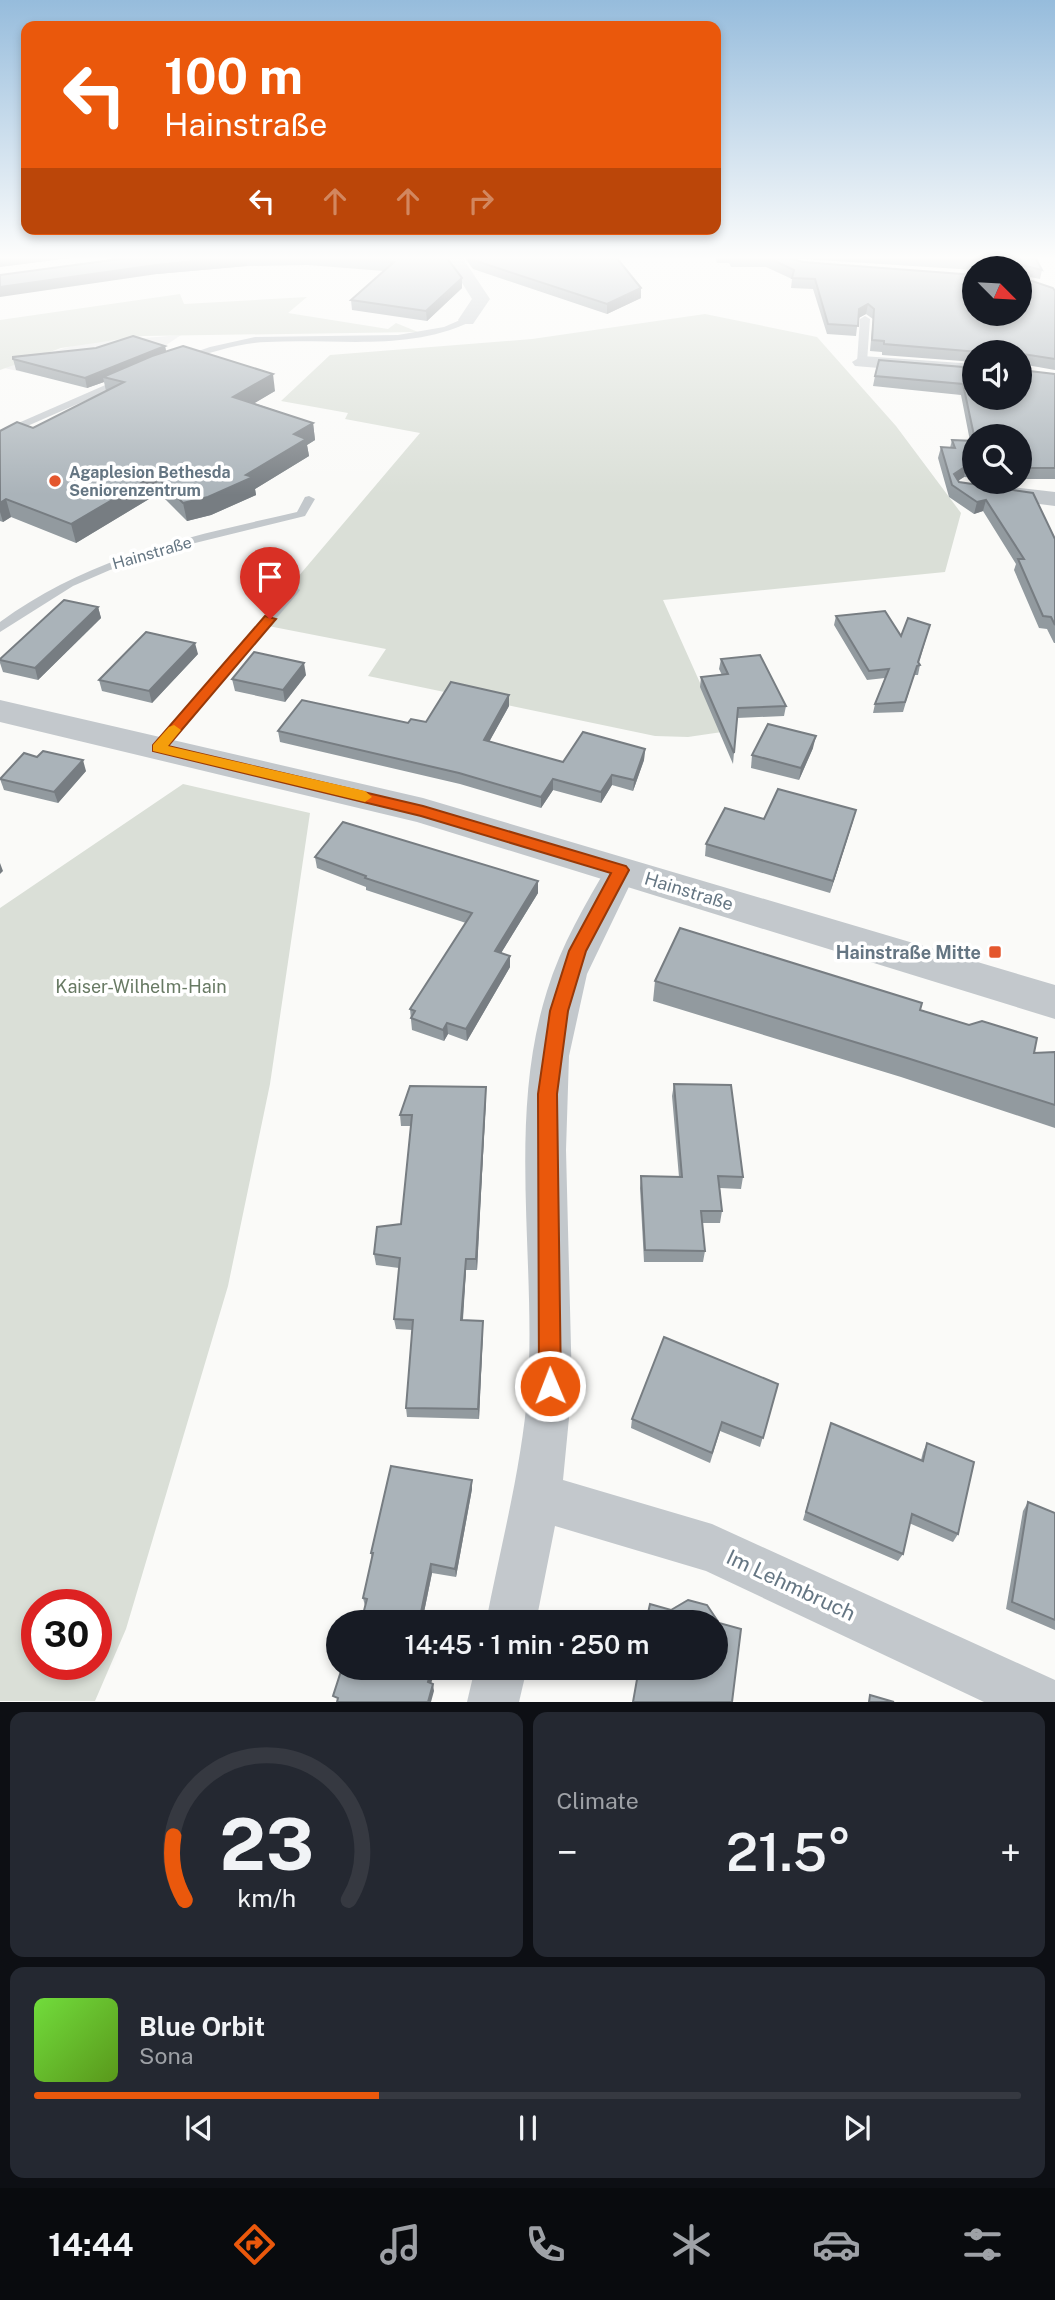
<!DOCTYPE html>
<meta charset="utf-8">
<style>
:root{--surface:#171b24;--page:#242831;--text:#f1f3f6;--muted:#9ea1a6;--line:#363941;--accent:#ea580c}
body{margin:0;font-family:"Public Sans",sans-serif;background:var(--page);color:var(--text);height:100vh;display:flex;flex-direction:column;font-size:26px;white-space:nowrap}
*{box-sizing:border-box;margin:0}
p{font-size:23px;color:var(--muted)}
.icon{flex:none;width:38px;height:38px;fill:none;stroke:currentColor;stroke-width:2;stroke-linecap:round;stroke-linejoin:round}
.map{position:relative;height:1702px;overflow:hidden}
.drawer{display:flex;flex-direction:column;gap:10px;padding:10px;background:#0d0f14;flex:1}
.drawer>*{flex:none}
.guide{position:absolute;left:21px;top:21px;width:700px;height:214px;border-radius:14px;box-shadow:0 4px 10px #0003;background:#ea580c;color:#fff;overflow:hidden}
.needle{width:46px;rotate:114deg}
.buttons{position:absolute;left:962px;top:256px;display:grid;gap:14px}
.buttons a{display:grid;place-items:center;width:70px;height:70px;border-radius:50%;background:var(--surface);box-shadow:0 4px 10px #0003;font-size:35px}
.speed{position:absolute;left:21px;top:1589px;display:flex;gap:14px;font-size:35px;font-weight:700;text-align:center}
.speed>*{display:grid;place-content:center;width:91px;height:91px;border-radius:50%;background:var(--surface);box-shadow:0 4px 10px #0003;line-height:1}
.speed .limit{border:10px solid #d22;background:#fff;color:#111}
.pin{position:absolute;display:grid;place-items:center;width:60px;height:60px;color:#fff;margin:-72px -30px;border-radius:50% 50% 50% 0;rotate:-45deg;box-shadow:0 0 7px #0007}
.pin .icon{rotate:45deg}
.me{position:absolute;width:77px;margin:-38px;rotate:359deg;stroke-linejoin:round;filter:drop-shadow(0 0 5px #0008)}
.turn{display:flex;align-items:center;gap:24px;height:147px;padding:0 28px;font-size:32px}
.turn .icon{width:91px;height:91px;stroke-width:2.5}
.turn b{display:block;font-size:49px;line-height:60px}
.lanes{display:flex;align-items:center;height:66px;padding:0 28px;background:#0003;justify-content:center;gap:35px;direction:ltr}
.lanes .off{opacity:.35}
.big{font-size:52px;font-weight:600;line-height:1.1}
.drawer .tile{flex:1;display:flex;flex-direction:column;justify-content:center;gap:10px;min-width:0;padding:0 24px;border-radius:14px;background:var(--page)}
.drawer .dial{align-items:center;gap:0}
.dial svg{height:182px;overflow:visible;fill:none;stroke:var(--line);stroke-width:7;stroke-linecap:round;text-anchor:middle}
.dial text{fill:var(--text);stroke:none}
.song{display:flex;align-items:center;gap:21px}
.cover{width:84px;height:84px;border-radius:10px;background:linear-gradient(135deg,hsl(100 70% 55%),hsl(90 70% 35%))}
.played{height:7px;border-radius:4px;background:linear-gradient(90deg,var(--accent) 35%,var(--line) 35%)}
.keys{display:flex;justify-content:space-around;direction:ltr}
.heat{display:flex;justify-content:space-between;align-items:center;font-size:38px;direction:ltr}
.drawer .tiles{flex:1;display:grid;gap:10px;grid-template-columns:1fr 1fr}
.tile:last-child{grid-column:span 2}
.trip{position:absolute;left:326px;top:1610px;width:402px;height:70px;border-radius:35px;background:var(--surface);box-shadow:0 4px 10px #0003;font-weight:600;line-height:70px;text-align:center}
.menu{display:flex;height:112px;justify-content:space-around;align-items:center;background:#090b0e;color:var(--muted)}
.menu .icon{width:49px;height:49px}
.menu .active{color:var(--accent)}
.menu b{font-size:32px;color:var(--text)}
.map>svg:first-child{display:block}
.built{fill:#e8e9e9}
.green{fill:#dadfd7;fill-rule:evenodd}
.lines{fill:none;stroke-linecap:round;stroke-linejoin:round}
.service{fill:#c3c8cc;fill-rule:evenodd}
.minor{fill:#c3c8cc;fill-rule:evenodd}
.tertiary{fill:#c3c8cc;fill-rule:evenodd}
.wall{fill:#929a9f}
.shaded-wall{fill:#777d82}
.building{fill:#aab3b9;stroke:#777d82;stroke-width:2}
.route{fill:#ea580c;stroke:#983908;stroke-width:2}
.slow{fill:#f59e0b}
.poi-dot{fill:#e4572e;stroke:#fff;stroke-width:2.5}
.labels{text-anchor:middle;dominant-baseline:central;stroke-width:7;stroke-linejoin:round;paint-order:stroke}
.far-poi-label{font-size:16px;font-weight:bold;fill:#657683;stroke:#fff;text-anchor:start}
.far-street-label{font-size:16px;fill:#657683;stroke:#fff}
.street-label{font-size:18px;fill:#657683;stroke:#fff}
.poi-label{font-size:18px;font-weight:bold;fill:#657683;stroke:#fff;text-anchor:end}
.park-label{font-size:18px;fill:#687a64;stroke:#fff}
.near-street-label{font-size:21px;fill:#657683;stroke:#fff}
</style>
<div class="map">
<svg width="1055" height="1702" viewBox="0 0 1055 1702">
<rect width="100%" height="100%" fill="#fafaf8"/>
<!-- built -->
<path class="built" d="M181 335 159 350 45 377 4 368 35 356 84 343Z"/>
<!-- green -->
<g class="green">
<path d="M180 294 184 304 307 297 288 313 388 329 396 323 418 332 143 336 61 348 0 370V320Z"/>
<path d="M705 314 817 337 896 426 961 513 945 572 663 600 722 732 688 737 655 736 368 676 386 649 258 624 420 433 345 419 348 413 281 401 330 355 532 339Z"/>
<path d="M183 784 310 813 270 1084 228 1286 126 1629 95 1701H0V908ZM37 1605H96V1664H37Z"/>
</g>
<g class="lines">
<!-- service -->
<g class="service">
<path d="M865 316 870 319 867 362 862 365 857 362 860 319Z"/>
<path d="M467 317 472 320 470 322C406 352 336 338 267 342 238 343 211 353 183 361L178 358 210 347 255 337 398 335 444 327Z"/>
<path d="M126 376 131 379 130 381 0 438V431Z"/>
<path d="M309 496 315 499 305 516 187 545 110 570 73 586 0 632V622C91 555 189 537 297 512L305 497Z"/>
<path d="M294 586 300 590 298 593 163 751H153L151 748 153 745 290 587Z"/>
</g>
<!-- minor -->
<g class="minor">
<path d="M446 257H462L490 299 473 324H461L458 320 472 299Z"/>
<path d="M862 356 975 364V376L855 366 852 362Z"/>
<path d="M994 485 1055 492V506L986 497 983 492Z"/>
<path d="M621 859 632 862 637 870 587 974 569 1056 566 1150 572 1387 563 1480 712 1524 1055 1680V1702H984L706 1571 555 1526 536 1622H486C501 1544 522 1467 528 1387 536 1257 507 1118 547 991 561 945 586 903 610 862Z"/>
<path d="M475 1668H527L519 1702H467Z"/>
</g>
<!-- tertiary -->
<path class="tertiary" d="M0 700 423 798 1055 985V1019L417 822 0 722Z"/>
</g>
<!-- wall -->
<g class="wall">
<path d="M134 257H446L462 288 427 321 352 310 351 300 384 271 308 265 247 266 157 274Z"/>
<path d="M464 257H635L617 258 641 298 607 314 473 269Z"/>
<path d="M715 257H1035L1042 270 1040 279 1020 275V268H975V270L787 258 803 262 1055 291V370L1021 364V370L1055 374V479H1021L1020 484 997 481H1020V436H975V478L964 477 958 481 959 482 1055 539V643H1054L1047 629 1039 628 1014 570 1016 564 983 511 974 514 949 497 938 458 941 447 950 448 952 440 970 441 961 395 873 386 875 376 975 368V397L1020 352H975V362L882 355V352L870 351 873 319 866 314 858 318 856 336 827 334 813 289 791 288 792 279 766 267H731L729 263H717Z"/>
<path d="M165 346 166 352 275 391 254 403 313 423 315 440 307 445 309 456 255 489 256 495 211 515 187 521 159 493 76 543 11 517 3 522 0 521V431L33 428 106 391 104 382 87 388 16 370 13 359Z"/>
<path d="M98 607 101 618 38 680 3 672 0 663V659Z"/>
<path d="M836 616 901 636 930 625 919 663 920 665 918 675H914L903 712 873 713 875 704 885 678 867 680 834 625Z"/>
<path d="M198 654 152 703 102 691 99 680Z"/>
<path d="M721 659 786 706 784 716 737 718 733 764 700 687 701 677 722 675 719 669Z"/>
<path d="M306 675 285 702 235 691 232 679Z"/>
<path d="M509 706 489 742 563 762 645 749 644 760 633 791 612 785 601 803 553 790 541 808 460 784 280 742 278 731 426 722Z"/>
<path d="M813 748 799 780 751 768 752 755Z"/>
<path d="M86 771 58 803 4 790 0 779V778Z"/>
<path d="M764 819 853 821 830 893 705 856 706 844Z"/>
<path d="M315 857 538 881V893L501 953 510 967 467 1041 448 1034 444 1041 412 1030 410 1009 466 923 366 890V887L317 868Z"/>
<path d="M655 981 920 1010 1034 1053 1055 1052V1128L901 1077 653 1001Z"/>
<path d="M674 1084 743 1177 741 1189 720 1188 722 1211 720 1223H702L705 1251 703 1262H644L640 1188 641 1176 679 1177 672 1096Z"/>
<path d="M486 1098 477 1270H466L463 1320 483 1321V1331L479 1419 407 1417 406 1408 412 1330 396 1329 394 1319 399 1268 376 1265 374 1254 401 1224 411 1126H401L400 1115Z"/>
<path d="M778 1384 760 1447 720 1431 710 1463 631 1428 632 1419Z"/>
<path d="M831 1423 921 1460 923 1452 927 1443 958 1534 953 1542 909 1523 903 1554 898 1561 803 1520Z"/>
<path d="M472 1480V1489L456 1577 432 1573 422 1622H361L365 1606 363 1598 372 1559 371 1553Z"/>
<path d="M1028 1502 1055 1513V1630L1006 1609 1023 1511Z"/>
</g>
<!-- shaded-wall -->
<g class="shaded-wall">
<path d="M0 257H78L0 267Z"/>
<path d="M245 257 247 266 157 274 0 297V287L156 265Z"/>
<path d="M462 278V288L427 321 426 311Z"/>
<path d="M641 288V298L607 314V304Z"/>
<path d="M868 304 866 314 857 319 859 309Z"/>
<path d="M165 346 167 356 103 377 104 382 87 388 85 378Z"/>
<path d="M273 374 275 391 236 414 233 397Z"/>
<path d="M313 423 315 440 307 445 309 456 255 489 256 495 211 515 187 521 183 503 246 475 294 434Z"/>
<path d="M966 466 964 477 951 485 954 474Z"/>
<path d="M155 475 159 493 76 543 71 524Z"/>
<path d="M6 499 11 517 3 522 0 512V503Z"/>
<path d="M986 500 983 511 974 514 977 502Z"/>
<path d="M98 607 101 618 38 680 35 668Z"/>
<path d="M195 643 198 654 152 703 149 691Z"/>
<path d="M304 663 306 675 285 702 283 690Z"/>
<path d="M509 695V706L484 751V740Z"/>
<path d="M816 736 813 748 799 780 801 768Z"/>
<path d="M645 749 644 760 633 791 634 780Z"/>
<path d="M83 760 86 771 58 803 54 792Z"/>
<path d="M612 775V785L601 803V792Z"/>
<path d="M553 779V790L541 808V797Z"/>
<path d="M856 810 853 821 830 893 833 881Z"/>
<path d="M0 863 3 871 0 874Z"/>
<path d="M538 881V893L495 963V951Z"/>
<path d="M510 956V967L467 1041 466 1029Z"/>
<path d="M447 1023 448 1034 444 1041 443 1030Z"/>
<path d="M486 1087V1098L477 1270 476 1259Z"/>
<path d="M466 1259V1270L462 1330 461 1320Z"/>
<path d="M483 1321V1331L479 1419 478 1409Z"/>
<path d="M472 1480V1489L456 1577 455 1569Z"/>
<path d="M431 1564 432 1573 422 1622H419Z"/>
<path d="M432 1668H436L429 1690 428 1682Z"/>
<path d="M433 1684 434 1691 431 1702H428Z"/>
</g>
<!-- building -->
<g class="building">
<path d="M134 257H240L156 265 0 287V275Z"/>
<path d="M326 257H446L462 278 426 311 351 300 394 262Z"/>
<path d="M471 257H616L641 288 607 304 473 260Z"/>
<path d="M732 257H785L803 262 975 275V313H1020V277L1053 288 1055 291V359L1023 354 1020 356V352H979L884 344V341L872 340 874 309 868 304 859 309 858 326 828 324 815 279 792 278 794 270 767 257Z"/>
<path d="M924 257H1035L1042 270 1021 265 1020 273V268H978L979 261Z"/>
<path d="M133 336 165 346 85 378 13 359V357L96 348Z"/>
<path d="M183 346 273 374 233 397 313 423 294 434 306 439 246 475 253 477 208 497 183 503 155 475 71 524 6 499 0 503V431L17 422 33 428 124 382 103 377 152 356Z"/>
<path d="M1020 358 1021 370 1055 374V468H1020L1023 473H1020V436H975V440L963 384 875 376 879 360 975 368V397H1020Z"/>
<path d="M952 440 975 441V467L966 466 954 474 959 482 1033 493 1055 539V625L1051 617 1043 616 1018 559H1024L986 500 977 502 952 485 941 447 955 448Z"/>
<path d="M64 600 98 607 35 668 0 660V659Z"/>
<path d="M885 611 901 636 908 618 930 625 918 662 920 665 917 666 905 702 875 704 889 669 869 671 836 616Z"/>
<path d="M146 632 195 643 149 691 99 680Z"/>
<path d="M254 652 304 663 283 690 232 679Z"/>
<path d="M760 655 786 706 738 708 734 753 701 677 728 674 721 659Z"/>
<path d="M451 682 509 695 484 740 563 762 583 732 645 749 634 780 612 775 601 792 553 779 541 797 459 773 278 731 302 700 408 723 411 719 426 722Z"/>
<path d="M768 724 816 736 801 768 752 755Z"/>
<path d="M43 751 83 760 54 792 0 779 24 753 37 757Z"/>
<path d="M778 789 856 810 833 881 706 844 725 808 764 819Z"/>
<path d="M343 822 538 881 495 951 510 956 466 1029 447 1023 443 1030 411 1018 415 1011 410 1009 472 913 365 878 366 876 315 857Z"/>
<path d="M680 928 922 1003 920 1010 969 1025 982 1021 1037 1038 1034 1053 1055 1052V1105L907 1058 655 981Z"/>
<path d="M674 1084 731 1085 743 1177 718 1176 722 1211H701L705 1251 645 1250 641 1176 682 1177Z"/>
<path d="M410 1086 486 1087 476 1259H466L461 1320 483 1321 478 1409 406 1408 413 1320 394 1319 400 1258 374 1254 377 1227 401 1224 412 1115H400Z"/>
<path d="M664 1337 778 1384 763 1438 722 1422 712 1453 632 1419Z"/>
<path d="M831 1423 923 1461 927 1443 974 1462 958 1534 912 1514 903 1554 806 1512Z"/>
<path d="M391 1466 472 1480 455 1569 431 1564 419 1622H361L367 1599 363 1598 373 1553H371Z"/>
<path d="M1028 1502 1055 1513V1620L1012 1602Z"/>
<path d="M688 1600 707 1605 719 1623 741 1629 732 1702H633L639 1668H716V1622H646L650 1604 671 1610Z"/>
<path d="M342 1668H432L428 1682 433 1684 428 1702H337L338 1698 333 1696Z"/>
<path d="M870 1695 894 1702H869Z"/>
</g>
<!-- sky -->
<linearGradient id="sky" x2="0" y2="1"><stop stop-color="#96bcdc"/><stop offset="0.52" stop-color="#fdfdfc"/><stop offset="1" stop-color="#fdfdfc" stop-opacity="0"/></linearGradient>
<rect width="1055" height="495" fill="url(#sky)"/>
<!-- route -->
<path class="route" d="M265 616 276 619 168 746 423 806 626 866 629 870 586 951 568 1011 557 1094 561 1386 558 1394 550 1397 542 1394 539 1386 538 1094 550 1011 569 951 611 873 421 816 153 751V745Z"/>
<!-- slow -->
<path class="slow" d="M174 725 181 730 168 746 365 791 372 797 365 802 153 751V745L169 727Z"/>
<!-- markers -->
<g class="poi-dot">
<circle cx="55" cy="481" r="7"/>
<rect x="988" y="945" width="14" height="14" rx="3.5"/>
</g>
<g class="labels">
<!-- far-poi labels -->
<g class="far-poi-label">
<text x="69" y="472">Agaplesion Bethesda<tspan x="69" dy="18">Seniorenzentrum</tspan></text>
</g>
<!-- far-street labels -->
<g class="far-street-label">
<text transform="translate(152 553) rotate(-16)">Hainstraße</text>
</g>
<!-- street labels -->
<g class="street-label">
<text transform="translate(689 891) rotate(17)">Hainstraße</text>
</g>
<!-- poi labels -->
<g class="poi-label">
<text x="981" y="952">Hainstraße Mitte</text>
</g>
<!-- park labels -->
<g class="park-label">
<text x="141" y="986">Kaiser-Wilhelm-Hain</text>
</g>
<!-- near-street labels -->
<g class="near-street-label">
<text transform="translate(791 1585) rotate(25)">Im Lehmbruch</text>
</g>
</g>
</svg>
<div class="buttons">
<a><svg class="needle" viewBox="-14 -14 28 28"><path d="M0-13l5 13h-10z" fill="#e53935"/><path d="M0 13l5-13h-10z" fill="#9ea1a6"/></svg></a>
<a><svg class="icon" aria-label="sound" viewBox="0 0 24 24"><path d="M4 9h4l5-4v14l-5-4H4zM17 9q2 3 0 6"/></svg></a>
<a><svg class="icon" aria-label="search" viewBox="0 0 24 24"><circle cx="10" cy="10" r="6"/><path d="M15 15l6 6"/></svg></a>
</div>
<div class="speed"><div class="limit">30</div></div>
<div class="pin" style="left:270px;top:619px;background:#d93025"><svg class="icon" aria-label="arrive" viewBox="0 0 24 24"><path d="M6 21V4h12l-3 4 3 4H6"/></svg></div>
<svg class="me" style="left:550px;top:1386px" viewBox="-20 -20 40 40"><circle r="17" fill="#ea580c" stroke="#fff" stroke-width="3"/><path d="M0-11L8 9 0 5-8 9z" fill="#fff"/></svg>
<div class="trip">14:45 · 1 min · 250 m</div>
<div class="guide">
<div class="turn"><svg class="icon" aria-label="left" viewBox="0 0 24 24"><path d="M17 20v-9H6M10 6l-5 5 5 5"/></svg><div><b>100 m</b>Hainstraße</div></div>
<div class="lanes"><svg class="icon" aria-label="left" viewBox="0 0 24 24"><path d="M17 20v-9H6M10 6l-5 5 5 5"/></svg><svg class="icon off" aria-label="ahead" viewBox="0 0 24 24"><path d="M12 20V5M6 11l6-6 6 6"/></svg><svg class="icon off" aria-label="ahead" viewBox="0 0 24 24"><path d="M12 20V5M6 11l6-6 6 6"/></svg><svg class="icon off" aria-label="right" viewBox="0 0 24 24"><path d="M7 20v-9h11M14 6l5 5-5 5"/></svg></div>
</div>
</div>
<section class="drawer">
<div class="tiles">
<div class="tile dial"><svg viewBox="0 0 100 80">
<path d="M14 69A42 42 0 1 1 86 69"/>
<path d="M14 69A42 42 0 0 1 9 41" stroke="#ea580c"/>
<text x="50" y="56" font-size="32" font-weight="700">23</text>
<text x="50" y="72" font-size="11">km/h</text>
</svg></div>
<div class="tile"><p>Climate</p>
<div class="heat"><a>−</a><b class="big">21.5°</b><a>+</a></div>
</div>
<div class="tile">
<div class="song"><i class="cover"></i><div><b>Blue Orbit</b><p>Sona</p></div></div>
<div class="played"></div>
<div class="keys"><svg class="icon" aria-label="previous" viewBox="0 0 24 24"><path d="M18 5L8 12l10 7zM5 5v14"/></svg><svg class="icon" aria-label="pause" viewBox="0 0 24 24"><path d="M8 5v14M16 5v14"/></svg><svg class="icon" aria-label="next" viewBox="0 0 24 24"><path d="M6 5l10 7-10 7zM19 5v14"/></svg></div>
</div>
</div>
</section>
<nav class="menu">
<b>14:44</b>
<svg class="icon active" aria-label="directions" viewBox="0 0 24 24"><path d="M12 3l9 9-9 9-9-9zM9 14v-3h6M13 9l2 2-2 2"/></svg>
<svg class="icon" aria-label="music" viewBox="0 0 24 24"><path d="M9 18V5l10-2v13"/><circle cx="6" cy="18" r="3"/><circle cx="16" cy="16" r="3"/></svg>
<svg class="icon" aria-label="phone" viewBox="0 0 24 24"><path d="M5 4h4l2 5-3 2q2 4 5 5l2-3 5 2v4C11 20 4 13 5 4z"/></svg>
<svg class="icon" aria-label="climate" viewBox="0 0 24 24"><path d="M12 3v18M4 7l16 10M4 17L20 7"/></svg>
<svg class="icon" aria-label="car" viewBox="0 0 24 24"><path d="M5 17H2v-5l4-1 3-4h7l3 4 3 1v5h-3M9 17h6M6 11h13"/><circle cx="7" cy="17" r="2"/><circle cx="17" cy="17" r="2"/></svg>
<svg class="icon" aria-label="filters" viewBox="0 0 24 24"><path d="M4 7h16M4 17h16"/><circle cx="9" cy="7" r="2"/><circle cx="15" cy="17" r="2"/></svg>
</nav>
